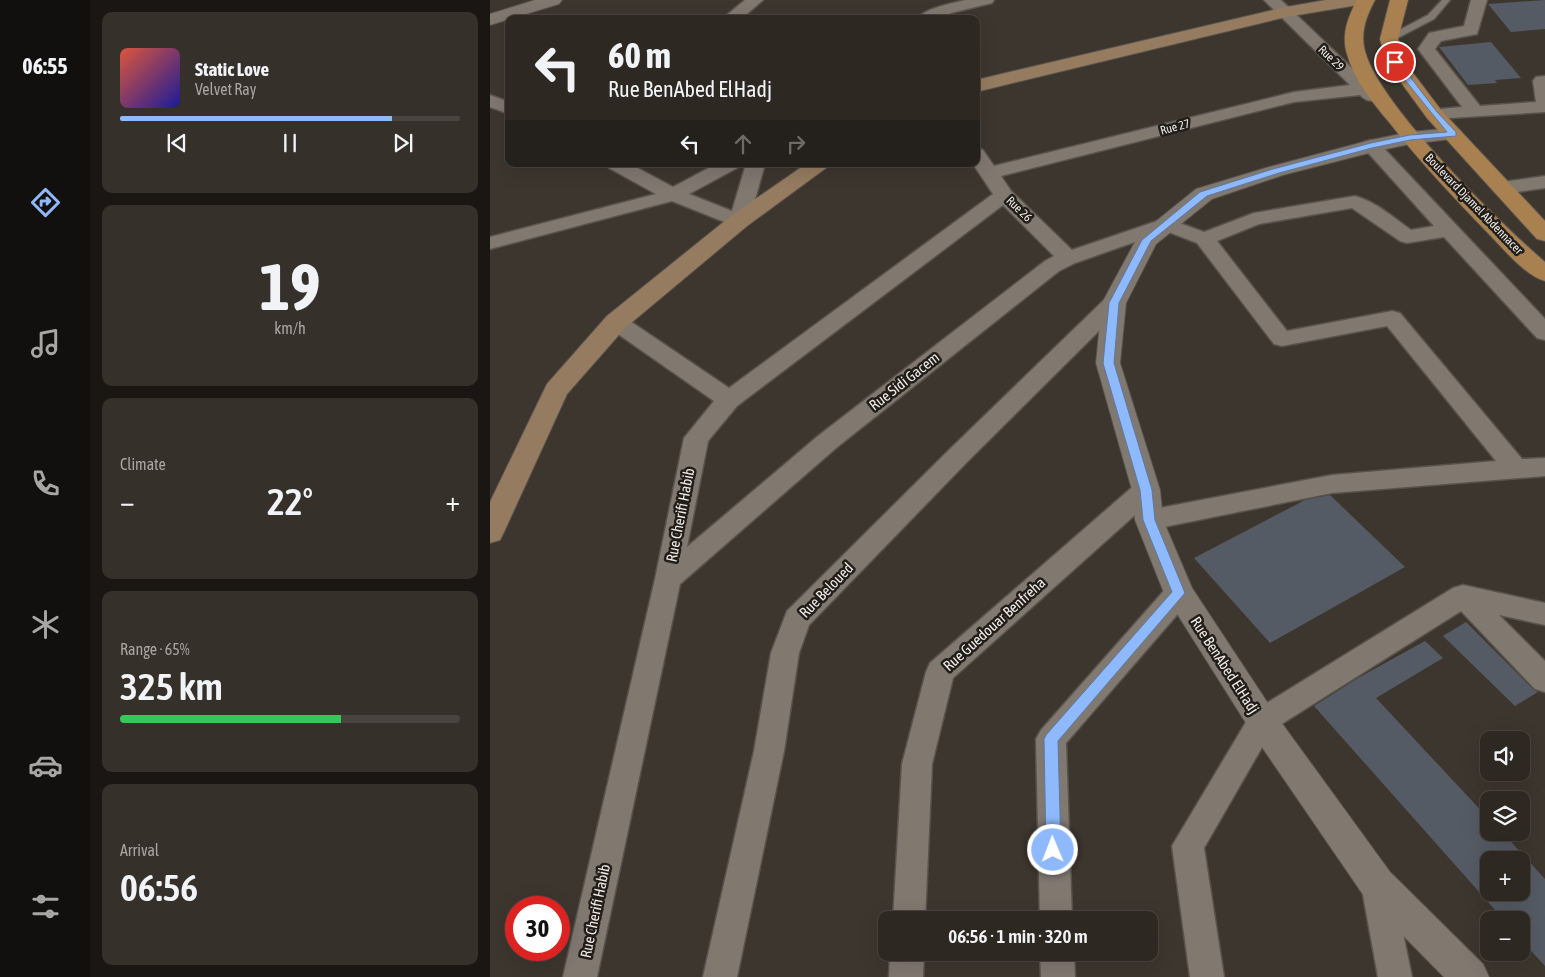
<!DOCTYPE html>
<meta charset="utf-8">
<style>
:root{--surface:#2e2822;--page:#36302a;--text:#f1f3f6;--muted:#a7a6a5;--line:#494440;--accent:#8eb9fc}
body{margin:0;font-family:"Asap Condensed",sans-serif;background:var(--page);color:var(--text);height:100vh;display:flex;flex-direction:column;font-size:19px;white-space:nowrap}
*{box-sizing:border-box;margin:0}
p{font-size:16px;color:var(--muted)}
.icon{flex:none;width:28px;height:28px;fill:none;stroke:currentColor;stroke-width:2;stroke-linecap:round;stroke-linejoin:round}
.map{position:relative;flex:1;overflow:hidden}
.drawer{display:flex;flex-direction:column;gap:12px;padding:12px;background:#191613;width:400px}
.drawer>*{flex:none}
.guide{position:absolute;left:15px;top:15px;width:475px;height:152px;border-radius:10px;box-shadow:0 5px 20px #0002,0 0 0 1px var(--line);background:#2e2822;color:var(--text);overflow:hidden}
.tools{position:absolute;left:990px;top:731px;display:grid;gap:10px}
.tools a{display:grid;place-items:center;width:50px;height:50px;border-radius:10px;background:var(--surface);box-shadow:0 5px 20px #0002,0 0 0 1px var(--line);font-size:25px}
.speed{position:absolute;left:15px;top:896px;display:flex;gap:10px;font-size:25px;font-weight:700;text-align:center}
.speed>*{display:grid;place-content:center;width:65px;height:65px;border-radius:50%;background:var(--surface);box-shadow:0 5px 20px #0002,0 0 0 1px var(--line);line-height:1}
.speed .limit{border:8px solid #d22;background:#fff;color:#111}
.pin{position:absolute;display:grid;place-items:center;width:42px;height:42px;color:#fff;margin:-21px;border:2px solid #fff;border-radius:50%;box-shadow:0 1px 5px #0007}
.me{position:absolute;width:55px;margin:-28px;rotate:359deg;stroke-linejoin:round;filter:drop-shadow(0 0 4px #0008)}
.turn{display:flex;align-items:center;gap:18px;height:105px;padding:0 20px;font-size:22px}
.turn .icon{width:65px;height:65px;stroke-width:2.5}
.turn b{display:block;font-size:35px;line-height:42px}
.lanes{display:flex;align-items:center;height:48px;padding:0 20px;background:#0003;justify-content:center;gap:25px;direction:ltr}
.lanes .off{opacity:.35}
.big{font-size:38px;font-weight:600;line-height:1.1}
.drawer .widget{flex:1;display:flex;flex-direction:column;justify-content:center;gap:8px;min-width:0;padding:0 18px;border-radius:10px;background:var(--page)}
.drawer .dial{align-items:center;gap:0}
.dial b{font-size:65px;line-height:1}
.song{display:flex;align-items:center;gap:15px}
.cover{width:60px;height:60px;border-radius:8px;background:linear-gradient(135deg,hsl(10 70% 55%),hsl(240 70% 35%))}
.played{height:5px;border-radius:2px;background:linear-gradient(90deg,var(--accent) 80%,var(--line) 80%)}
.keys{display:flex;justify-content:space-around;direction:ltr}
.heat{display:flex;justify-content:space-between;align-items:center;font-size:28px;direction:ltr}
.charge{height:8px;border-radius:4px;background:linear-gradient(90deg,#34c759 65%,var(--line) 0)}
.trip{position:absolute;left:388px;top:911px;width:280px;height:50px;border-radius:10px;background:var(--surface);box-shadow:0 5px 20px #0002,0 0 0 1px var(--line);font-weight:600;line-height:50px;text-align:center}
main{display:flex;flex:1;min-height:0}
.dock{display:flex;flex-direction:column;width:90px;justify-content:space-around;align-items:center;background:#12100e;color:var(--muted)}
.dock .icon{width:35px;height:35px}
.dock .active{color:var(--accent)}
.dock b{font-size:22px;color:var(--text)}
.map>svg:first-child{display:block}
.building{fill:#555b64;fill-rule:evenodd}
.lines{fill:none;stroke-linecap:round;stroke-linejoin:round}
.service-casing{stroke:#59524c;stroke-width:3}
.minor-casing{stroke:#59524c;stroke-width:3}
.tertiary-casing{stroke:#59524c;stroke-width:2}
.secondary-casing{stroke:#59524c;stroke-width:2}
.primary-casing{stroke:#59524c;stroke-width:2}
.service{fill:#817870;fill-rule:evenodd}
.minor{fill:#817870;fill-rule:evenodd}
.tertiary{fill:#817870;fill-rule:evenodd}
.secondary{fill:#957c60;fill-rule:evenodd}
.primary{fill:#a98151;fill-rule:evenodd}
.route{fill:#8eb9fc;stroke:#5c78a4}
.labels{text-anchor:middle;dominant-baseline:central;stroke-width:5;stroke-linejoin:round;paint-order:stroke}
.far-street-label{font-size:12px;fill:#eee9e4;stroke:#211e1a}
.street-label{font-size:15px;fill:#eee9e4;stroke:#211e1a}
</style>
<main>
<nav class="dock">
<b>06:55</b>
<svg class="icon active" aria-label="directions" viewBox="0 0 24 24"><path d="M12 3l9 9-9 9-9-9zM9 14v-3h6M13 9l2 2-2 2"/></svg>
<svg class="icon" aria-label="music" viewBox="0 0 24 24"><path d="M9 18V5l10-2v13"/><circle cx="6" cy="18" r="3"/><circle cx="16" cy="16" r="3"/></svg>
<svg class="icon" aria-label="phone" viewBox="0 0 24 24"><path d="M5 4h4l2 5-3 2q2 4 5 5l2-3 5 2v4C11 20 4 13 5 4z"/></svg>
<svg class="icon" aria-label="climate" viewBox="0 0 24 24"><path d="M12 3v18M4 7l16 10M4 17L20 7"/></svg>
<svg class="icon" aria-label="car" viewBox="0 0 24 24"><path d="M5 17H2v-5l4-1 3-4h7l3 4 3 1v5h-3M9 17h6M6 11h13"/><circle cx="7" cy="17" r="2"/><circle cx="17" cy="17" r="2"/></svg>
<svg class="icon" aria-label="filters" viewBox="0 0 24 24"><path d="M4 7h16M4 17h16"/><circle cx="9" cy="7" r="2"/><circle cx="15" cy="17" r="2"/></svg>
</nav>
<section class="drawer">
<div class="widget">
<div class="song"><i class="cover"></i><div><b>Static Love</b><p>Velvet Ray</p></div></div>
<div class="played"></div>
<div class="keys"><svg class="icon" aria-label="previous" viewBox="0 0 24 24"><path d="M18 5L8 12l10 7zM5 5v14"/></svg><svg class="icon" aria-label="pause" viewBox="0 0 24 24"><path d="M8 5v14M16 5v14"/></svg><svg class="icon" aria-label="next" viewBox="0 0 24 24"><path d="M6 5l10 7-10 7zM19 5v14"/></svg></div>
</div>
<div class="widget dial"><b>19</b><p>km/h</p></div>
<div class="widget"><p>Climate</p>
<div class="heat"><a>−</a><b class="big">22°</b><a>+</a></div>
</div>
<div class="widget"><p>Range · 65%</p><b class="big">325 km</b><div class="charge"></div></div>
<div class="widget"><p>Arrival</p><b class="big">06:56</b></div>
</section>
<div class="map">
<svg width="1055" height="977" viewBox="0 0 1055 977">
<rect width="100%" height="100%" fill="#3d362e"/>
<!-- building -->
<g class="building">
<path d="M1055 0V29L1021 32 998 4Z"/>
<path d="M1001 42 1031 78 1005 80 1007 83 978 85 949 47Z"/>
<path d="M840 495 915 567 780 643 704 558 815 500Z"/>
<path d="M976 622 1044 690 1048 692 1025 706 953 636Z"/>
<path d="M935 641 953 658 886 698 999 819V832H1012L1055 879V966L1031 940V920H1014L824 706 868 678ZM999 860H1031V892H999Z"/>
</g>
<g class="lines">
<!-- service casing -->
<g class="service-casing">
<path id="service" d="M952 0H960L944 19 902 41H896V37L938 15Z"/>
</g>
<!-- minor casing -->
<g class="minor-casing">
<g id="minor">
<path d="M255 0H273L251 19H232Z"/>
<path d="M476 0H504L502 3 461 13 449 19H427C435 8 463 3 476 0Z"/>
<path d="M774 0H791L887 92 890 96 887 100C879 102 875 100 870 95L804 102 511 176 521 191 582 250 676 218 714 232 764 213 865 196C885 201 904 218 921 230L944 226 872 146 874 142 881 140 888 142 1055 319V340L1047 338 954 237 917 243 910 241 862 208 769 224 727 241 797 331 902 311 910 313 1032 459 1055 458V476L842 493 659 530 650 527 646 520 650 513 659 510 842 475 1006 461 897 326 792 346 784 344 707 243 676 231 585 263 569 271 346 448 190 584 107 977H73L165 579 194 438 224 401 118 327 115 322 118 317 126 315 134 317 239 388 503 194 483 164H486V148L493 150 504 166 804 92 860 85ZM513 205 564 256 555 261 328 436 197 547 218 441 247 406Z"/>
<path d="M981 0H997L987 34 951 41 945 49 990 106 1046 102 1043 81 1046 77 1055 76V112L944 119 938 118 935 114 938 110 972 107 928 49 939 33 974 26Z"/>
<path d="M0 95 19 102V114L0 107Z"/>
<path d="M117 164H140L183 187 226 164H249L247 168 199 194 242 211 256 164H275L259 221 256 225 249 227 242 225 182 201 0 249V237L166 194 119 168Z"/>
<path d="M1055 176V188L1012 194 1005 192 1002 188 1005 184 1012 182Z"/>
<path d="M624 296 632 298 635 303 632 308 478 461 319 625 309 653 294 751 247 977H213L264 751 281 653 297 611 460 449 616 298Z"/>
<path d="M656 481 665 483 669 490 665 497 463 678 442 764 435 920H403L412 764 436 672 440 663 647 483Z"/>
<path d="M689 582 699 585 702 593 699 601 576 743 582 920H550L546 739 551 730 679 585Z"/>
<path d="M973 585 1055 603V625L1009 615 1055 661V692L1045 689 971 611 782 730 714 848 734 977H700L682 846 762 712 963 588Z"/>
<path d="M887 868 898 873 903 884 922 977H888L871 884 876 873Z"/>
<path d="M400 952H434L433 977H399Z"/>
<path d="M550 952H584L585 977H551Z"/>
</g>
</g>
<!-- tertiary casing -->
<g class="tertiary-casing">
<g id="tertiary">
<path d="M45 0H72L69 4 0 25V14Z"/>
<path d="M963 128 970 130 973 134 970 138 920 144 883 152 793 175 722 199 666 244 636 303 630 363 670 490 673 520 702 588 783 711 900 872 993 964 999 977H954L874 896 761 731 674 593 645 520 642 490 606 363 612 303 646 240 649 235 706 189 779 167 881 140 920 132Z"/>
</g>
</g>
<!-- secondary casing -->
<g class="secondary-casing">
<g id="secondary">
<path d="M836 0H877L874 4 796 17 486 92V80L796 7Z"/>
<path d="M316 164H339L336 168 257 226 135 328 77 394 14 532 10 540 0 543V502L57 384 117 316 241 216Z"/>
</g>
</g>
<!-- primary casing -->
<g class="primary-casing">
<g id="primary">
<path d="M867 0H885C877 15 871 30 874 47 884 101 1011 224 1055 262V281C1035 276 1012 247 998 233 963 197 929 161 899 122 882 102 864 80 857 54 851 35 858 17 867 0Z"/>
<path d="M900 0H918L908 39 914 61 951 110 1055 221V241L1047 239 937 118 896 62 890 39Z"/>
</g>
</g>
<!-- service -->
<use href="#service" class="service"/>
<!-- minor -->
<use href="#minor" class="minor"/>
<!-- tertiary -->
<use href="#tertiary" class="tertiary"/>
<!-- secondary -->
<use href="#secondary" class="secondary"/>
<!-- primary -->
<use href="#primary" class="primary"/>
</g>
<!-- route -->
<path class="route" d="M902 61H908L947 112 966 132V136L920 140 882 148 789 173 717 196 661 241 629 303 624 363 662 490 665 520 695 593 568 741 571 850 568 854 563 856 558 854 556 850 554 739 556 735 682 592 653 520 650 490 613 363 619 303 652 240 710 192 783 169 881 143 920 135 957 132 902 64Z"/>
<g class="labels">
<!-- far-street labels -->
<g class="far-street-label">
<text transform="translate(841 58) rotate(44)">Rue 29</text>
<text transform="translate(685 127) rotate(-15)">Rue 27</text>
<text transform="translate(984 204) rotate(46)">Boulevard Djamel Abdennacer</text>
<text transform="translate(529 209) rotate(44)">Rue 26</text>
</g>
<!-- street labels -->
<g class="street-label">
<text transform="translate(414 381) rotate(-38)">Rue Sidi Gacem</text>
<text transform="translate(190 515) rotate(-79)">Rue Cherifi Habib</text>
<text transform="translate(336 590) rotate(-46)">Rue Beloued</text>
<text transform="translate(504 624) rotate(-42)">Rue Guedouar Benfreha</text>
<text transform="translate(735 665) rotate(57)">Rue BenAbed ElHadj</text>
<text transform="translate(105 911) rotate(-78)">Rue Cherifi Habib</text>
</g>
</g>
</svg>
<div class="tools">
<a><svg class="icon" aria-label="sound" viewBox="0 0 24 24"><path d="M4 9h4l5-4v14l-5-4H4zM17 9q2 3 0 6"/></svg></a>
<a><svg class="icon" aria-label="layers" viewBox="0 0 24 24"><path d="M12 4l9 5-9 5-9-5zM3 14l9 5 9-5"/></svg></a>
<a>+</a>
<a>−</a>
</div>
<div class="speed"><div class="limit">30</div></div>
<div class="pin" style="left:905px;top:62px;background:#d93025"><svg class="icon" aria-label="arrive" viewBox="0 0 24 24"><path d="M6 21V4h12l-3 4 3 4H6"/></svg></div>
<svg class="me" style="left:563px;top:850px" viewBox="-20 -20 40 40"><circle r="17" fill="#8eb9fc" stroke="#fff" stroke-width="3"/><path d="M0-11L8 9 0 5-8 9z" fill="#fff"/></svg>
<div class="trip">06:56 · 1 min · 320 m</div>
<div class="guide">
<div class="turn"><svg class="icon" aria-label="left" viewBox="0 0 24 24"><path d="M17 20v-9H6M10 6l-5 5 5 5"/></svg><div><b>60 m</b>Rue BenAbed ElHadj</div></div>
<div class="lanes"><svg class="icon" aria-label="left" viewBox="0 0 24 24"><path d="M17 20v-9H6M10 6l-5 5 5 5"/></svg><svg class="icon off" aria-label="ahead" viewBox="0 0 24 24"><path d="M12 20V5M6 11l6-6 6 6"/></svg><svg class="icon off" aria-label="right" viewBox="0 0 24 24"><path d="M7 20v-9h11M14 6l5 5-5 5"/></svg></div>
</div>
</div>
</main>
